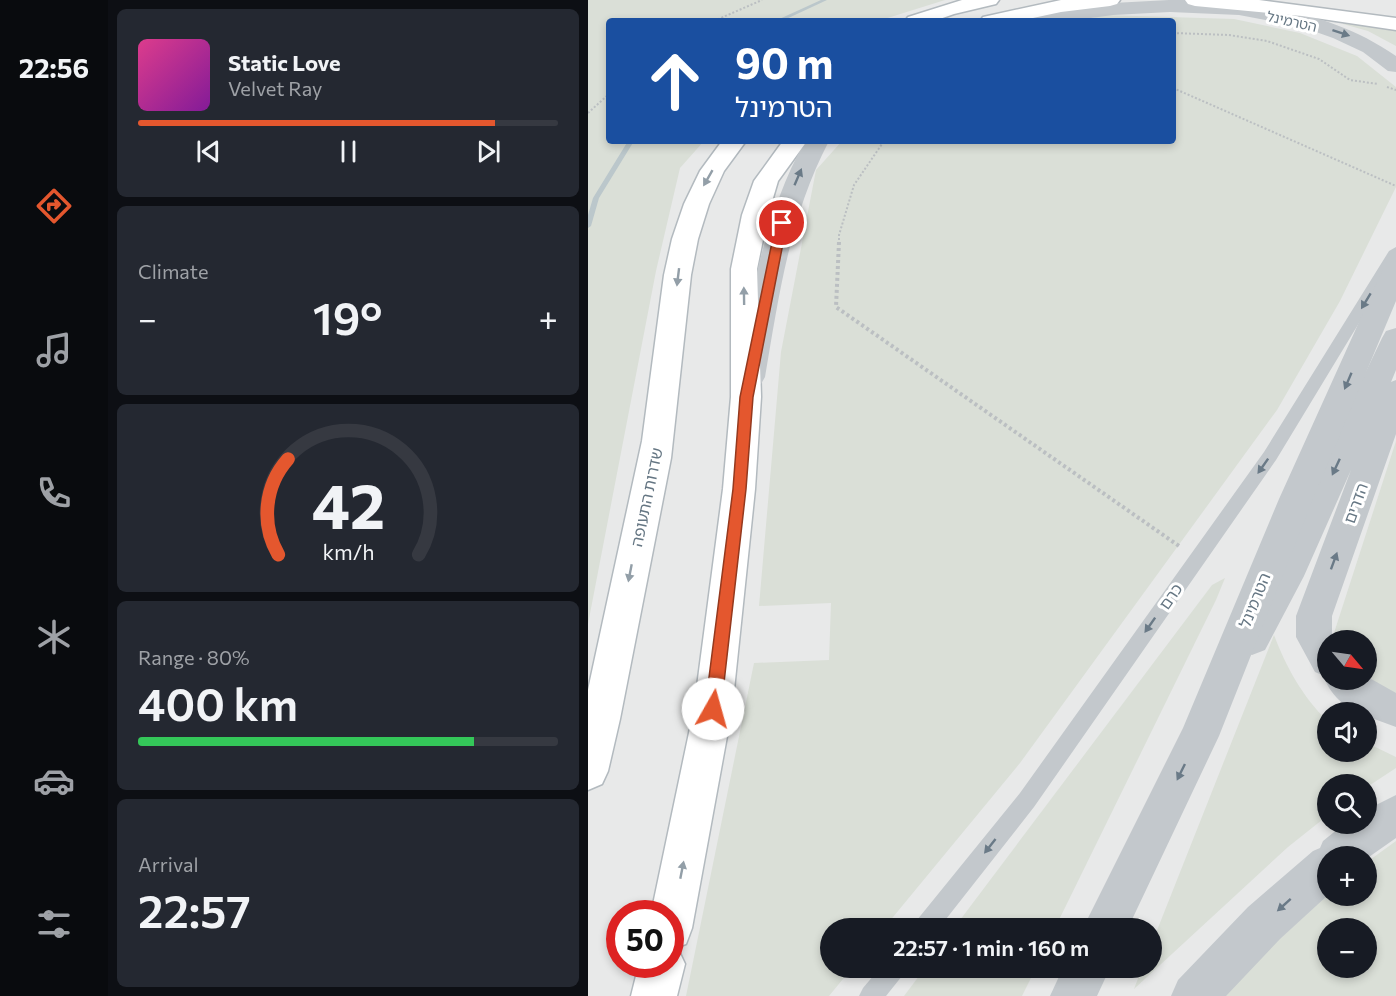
<!DOCTYPE html>
<meta charset="utf-8">
<style>
:root{--surface:#171b24;--page:#242831;--text:#f1f3f6;--muted:#9ea1a6;--line:#363941;--accent:#e4572e}
body{margin:0;font-family:Commissioner,"Noto Sans Hebrew",sans-serif;background:var(--page);color:var(--text);height:100vh;display:flex;flex-direction:column;font-size:22px;white-space:nowrap}
*{box-sizing:border-box;margin:0}
p{font-size:20px;color:var(--muted)}
.icon{flex:none;width:33px;height:33px;fill:none;stroke:currentColor;stroke-width:2;stroke-linecap:round;stroke-linejoin:round}
.map{position:relative;flex:1;overflow:hidden}
.sheet{display:flex;flex-direction:column;gap:9px;padding:9px;background:#0d0f14;width:480px}
.sheet>*{flex:none}
.banner{position:absolute;left:18px;top:18px;width:570px;height:126px;border-radius:6px;box-shadow:0 3px 9px #0003;background:#1a4fa0;color:#fff;overflow:hidden}
.needle{width:39px;rotate:119deg}
.buttons{position:absolute;left:729px;top:630px;display:grid;gap:12px}
.buttons a{display:grid;place-items:center;width:60px;height:60px;border-radius:50%;background:var(--surface);box-shadow:0 3px 9px #0003;font-size:30px}
.speed{position:absolute;left:18px;top:900px;display:flex;gap:12px;font-size:30px;font-weight:700;text-align:center}
.speed>*{display:grid;place-content:center;width:78px;height:78px;border-radius:50%;background:var(--surface);box-shadow:0 3px 9px #0003;line-height:1}
.speed .limit{border:9px solid #d22;background:#fff;color:#111}
.pin{position:absolute;display:grid;place-items:center;width:51px;height:51px;color:#fff;margin:-26px;border:3px solid #fff;border-radius:50%;box-shadow:0 2px 6px #0007}
.me{position:absolute;width:66px;margin:-33px;rotate:7deg;stroke-linejoin:round;filter:drop-shadow(0 0 4px #0008)}
.turn{display:flex;align-items:center;gap:21px;height:126px;padding:0 30px;font-size:27px}
.turn .icon{width:78px;height:78px;stroke-width:2.5}
.turn b{display:block;font-size:42px;line-height:51px}
.big{font-size:45px;font-weight:600;line-height:1.1}
.sheet .card{flex:1;display:flex;flex-direction:column;justify-content:center;gap:9px;min-width:0;padding:0 21px;border-radius:9px;background:var(--page)}
.sheet .dial{align-items:center;gap:0}
.dial svg{height:156px;overflow:visible;fill:none;stroke:var(--line);stroke-width:7;stroke-linecap:round;text-anchor:middle}
.dial text{fill:var(--text);stroke:none}
.song{display:flex;align-items:center;gap:18px}
.cover{width:72px;height:72px;border-radius:9px;background:linear-gradient(135deg,hsl(330 70% 55%),hsl(290 70% 35%))}
.played{height:6px;border-radius:3px;background:linear-gradient(90deg,var(--accent) 85%,var(--line) 85%)}
.keys{display:flex;justify-content:space-around;direction:ltr}
.heat{display:flex;justify-content:space-between;align-items:center;font-size:33px;direction:ltr}
.charge{height:9px;border-radius:4px;background:linear-gradient(90deg,#34c759 80%,var(--line) 0)}
.trip{position:absolute;left:232px;top:918px;width:342px;height:60px;border-radius:30px;background:var(--surface);box-shadow:0 3px 9px #0003;font-weight:600;line-height:60px;text-align:center}
main{display:flex;flex:1;min-height:0}
.dock{display:flex;flex-direction:column;width:108px;justify-content:space-around;align-items:center;background:#090b0e;color:var(--muted)}
.dock .icon{width:42px;height:42px}
.dock .active{color:var(--accent)}
.dock b{font-size:27px;color:var(--text)}
.map>svg:first-child{display:block}
.built{fill:#e8e9e9;fill-rule:evenodd}
.green{fill:#dadfd7;fill-rule:evenodd}
.lines{fill:none;stroke-linecap:round;stroke-linejoin:round}
.stream{fill:#bbc7cb;fill-rule:evenodd}
.secondary-casing{stroke:#b3babf;stroke-width:3}
.path-far1{stroke:#bbbfc2;stroke-width:2;stroke-dasharray:2 2;stroke-linecap:butt}
.path{stroke:#bbbfc2;stroke-width:4;stroke-dasharray:3 3;stroke-linecap:butt}
.service{fill:#c3c8cc;fill-rule:evenodd}
.minor{fill:#c3c8cc;fill-rule:evenodd}
.tertiary{fill:#c3c8cc;fill-rule:evenodd}
.secondary{fill:#fff;fill-rule:evenodd}
.oneway{fill:#6a7a87}
.oneway2{fill:#939fa8}
.route{fill:#e4572e;stroke:#94391e;stroke-width:1.5}
.labels{text-anchor:middle;dominant-baseline:central;stroke-width:6;stroke-linejoin:round;paint-order:stroke}
.far-street-label{font-size:14px;fill:#657683;stroke:#fff}
.street-label{font-size:16px;fill:#657683;stroke:#fff}
</style>
<main>
<nav class="dock">
<b>22:56</b>
<svg class="icon active" aria-label="directions" viewBox="0 0 24 24"><path d="M12 3l9 9-9 9-9-9zM9 14v-3h6M13 9l2 2-2 2"/></svg>
<svg class="icon" aria-label="music" viewBox="0 0 24 24"><path d="M9 18V5l10-2v13"/><circle cx="6" cy="18" r="3"/><circle cx="16" cy="16" r="3"/></svg>
<svg class="icon" aria-label="phone" viewBox="0 0 24 24"><path d="M5 4h4l2 5-3 2q2 4 5 5l2-3 5 2v4C11 20 4 13 5 4z"/></svg>
<svg class="icon" aria-label="climate" viewBox="0 0 24 24"><path d="M12 3v18M4 7l16 10M4 17L20 7"/></svg>
<svg class="icon" aria-label="car" viewBox="0 0 24 24"><path d="M5 17H2v-5l4-1 3-4h7l3 4 3 1v5h-3M9 17h6M6 11h13"/><circle cx="7" cy="17" r="2"/><circle cx="17" cy="17" r="2"/></svg>
<svg class="icon" aria-label="filters" viewBox="0 0 24 24"><path d="M4 7h16M4 17h16"/><circle cx="9" cy="7" r="2"/><circle cx="15" cy="17" r="2"/></svg>
</nav>
<section class="sheet">
<div class="card">
<div class="song"><i class="cover"></i><div><b>Static Love</b><p>Velvet Ray</p></div></div>
<div class="played"></div>
<div class="keys"><svg class="icon" aria-label="previous" viewBox="0 0 24 24"><path d="M18 5L8 12l10 7zM5 5v14"/></svg><svg class="icon" aria-label="pause" viewBox="0 0 24 24"><path d="M8 5v14M16 5v14"/></svg><svg class="icon" aria-label="next" viewBox="0 0 24 24"><path d="M6 5l10 7-10 7zM19 5v14"/></svg></div>
</div>
<div class="card"><p>Climate</p>
<div class="heat"><a>−</a><b class="big">19°</b><a>+</a></div>
</div>
<div class="card dial"><svg viewBox="0 0 100 80">
<path d="M14 69A42 42 0 1 1 86 69"/>
<path d="M14 69A42 42 0 0 1 19 20" stroke="#e4572e"/>
<text x="50" y="56" font-size="32" font-weight="700">42</text>
<text x="50" y="72" font-size="11">km/h</text>
</svg></div>
<div class="card"><p>Range · 80%</p><b class="big">400 km</b><div class="charge"></div></div>
<div class="card"><p>Arrival</p><b class="big">22:57</b></div>
</section>
<div class="map">
<svg width="808" height="996" viewBox="0 0 808 996">
<rect width="100%" height="100%" fill="#fafaf8"/>
<!-- built -->
<path class="built" d="M318 0H808V996H0V405L91 141H585V21H252ZM740 640H778V680H740ZM740 712H778V752H740ZM740 784H778V824H740ZM740 856H778V896H740ZM32 914H82V964H32ZM243 928H564V968H243ZM740 928H778V968H740Z"/>
<!-- green -->
<g class="green">
<path d="M0 0H357L290 21H21V141H116L92 168 68 271 0 624Z"/>
<path d="M515 15 646 19 712 33 769 56 808 87V187L752 301 689 410 432 763 296 928H243V968H264L241 996H98L166 663 241 660 243 603 171 606 193 352 228 170 254 141H585V21H493Z"/>
<path d="M755 21 808 29V46L780 31 755 24Z"/>
<path d="M808 441V694L800 693 779 675 778 640H750L746 633Z"/>
<path d="M637 578 628 600 467 928H366L624 585Z"/>
<path d="M686 635C699 669 714 695 739 721L740 752H778L779 743 808 757V768L779 787 778 784H740L739 816 700 847 546 989 554 968H564V943Z"/>
<path d="M808 841V996H635L644 983 739 895 778 896 779 862ZM740 928H778V968H740Z"/>
<path d="M337 968H448L434 996H316Z"/>
</g>
<g class="lines">
<!-- stream -->
<g class="stream">
<path d="M233 0H239L194 21H187Z"/>
<path d="M40 141H46L11 198 3 226 0 228V215L5 198Z"/>
</g>
<!-- secondary casing -->
<g class="secondary-casing">
<g id="secondary">
<path d="M374 0H411L408 4 366 14 346 21H317L320 17Z"/>
<path d="M473 0H532L529 4 522 6 473 12 431 21H392L395 17Z"/>
<path d="M597 0H671L808 18V30L714 16 607 6 600 4Z"/>
<path d="M134 141H158L136 171 121 204 110 239 103 275 83 458 32 719 20 771 14 784 0 790V690L54 441 76 275 84 239 96 204 112 171Z"/>
<path d="M195 141H219L190 181 180 215 169 269 173 397 167 489 144 709 104 928 98 944 89 947 97 964 89 996H43L51 964H82V914H63L106 709 135 489 143 397V269L154 215 166 181Z"/>
</g>
</g>
<!-- path-far1 -->
<g class="path-far1">
<path d="M126 21 174 0"/>
<path d="M585 33 641 35 679 41 731 59 762 80 790 84"/>
<path d="M799 87 808 90"/>
<path d="M585 88 808 186"/>
<path d="M0 113 21 94"/>
<path d="M251 244V235L266 185 296 141"/>
</g>
<!-- path -->
<path class="path" d="M251 242 248 307 591 546"/>
<!-- service -->
<g class="service">
<path d="M808 247V262L688 460 446 807 351 928H326L329 920 432 793 676 452 801 251Z"/>
<path d="M292 968H317L314 976 298 996H271L275 988Z"/>
</g>
<!-- minor -->
<g class="minor">
<path d="M808 328V370L803 382 808 380V434L744 616V635L748 640H740V680H778V676L808 693V727L778 716V712C760 712 744 696 737 680L739 677 727 672 708 637V616L763 470 716 576 677 650 664 655 651 650 646 639 683 570 794 338 798 331Z"/>
<path d="M808 795V838L778 859V856H740V895L692 939 638 996H583L590 980 660 907 725 851 732 848 735 841 756 824H778V810Z"/>
</g>
<!-- tertiary -->
<g class="tertiary">
<path d="M581 0C659 0 742 10 808 56V72L800 71 775 52 745 38 714 27 651 15 582 12 525 15 481 21H437L440 17 447 15 525 3Z"/>
<path d="M217 141H241C202 215 191 295 177 377L173 384 162 387 151 384 147 377C164 295 176 215 217 141Z"/>
<path d="M808 261V301L725 499 631 736 540 928H495L595 728 691 499 795 269 798 263Z"/>
<path d="M475 968H522L509 996H462Z"/>
</g>
<!-- secondary -->
<use href="#secondary" class="secondary"/>
</g>
<!-- one-way arrows -->
<defs><path id="oneway-solid" d="M-6-.8H1V-3.2L6.5 0L1 3.2V.8H-6Z" transform="scale(1.5)"/></defs>
<g class="oneway">
<use href="#oneway-solid" transform="translate(753 33) rotate(18)"/>
<use href="#oneway-solid" transform="translate(210 177) rotate(-67)"/>
<use href="#oneway-solid" transform="translate(778 301) rotate(121)"/>
<use href="#oneway-solid" transform="translate(760 381) rotate(113)"/>
<use href="#oneway-solid" transform="translate(675 466) rotate(125)"/>
<use href="#oneway-solid" transform="translate(748 467) rotate(115)"/>
<use href="#oneway-solid" transform="translate(746 561) rotate(-70)"/>
<use href="#oneway-solid" transform="translate(562 625) rotate(125)"/>
<use href="#oneway-solid" transform="translate(593 772) rotate(116)"/>
<use href="#oneway-solid" transform="translate(402 846) rotate(128)"/>
<use href="#oneway-solid" transform="translate(696 905) rotate(138)"/>
</g>
<g class="oneway2">
<use href="#oneway-solid" transform="translate(120 178) rotate(120)"/>
<use href="#oneway-solid" transform="translate(90 277) rotate(97)"/>
<use href="#oneway-solid" transform="translate(156 296) rotate(-91)"/>
<use href="#oneway-solid" transform="translate(42 573) rotate(101)"/>
<use href="#oneway-solid" transform="translate(94 870) rotate(-79)"/>
</g>
<!-- route -->
<path class="route" d="M194 220 199 223 165 397 158 489 133 709 130 714 125 716 119 714 117 709 145 489 152 397 188 223Z"/>
<g class="labels">
<!-- far-street labels -->
<g class="far-street-label">
<text transform="translate(704 21) rotate(13)">הטרמינל</text>
</g>
<!-- street labels -->
<g class="street-label">
<text transform="translate(58 497) rotate(-78)">שדרות התעופה</text>
<text transform="translate(767 503) rotate(-70)">הדרים</text>
<text transform="translate(582 596) rotate(-55)">כרם</text>
<text transform="translate(666 600) rotate(-68)">הטרמינל</text>
</g>
</g>
</svg>
<div class="buttons">
<a><svg class="needle" viewBox="-14 -14 28 28"><path d="M0-13l5 13h-10z" fill="#e53935"/><path d="M0 13l5-13h-10z" fill="#9ea1a6"/></svg></a>
<a><svg class="icon" aria-label="sound" viewBox="0 0 24 24"><path d="M4 9h4l5-4v14l-5-4H4zM17 9q2 3 0 6"/></svg></a>
<a><svg class="icon" aria-label="search" viewBox="0 0 24 24"><circle cx="10" cy="10" r="6"/><path d="M15 15l6 6"/></svg></a>
<a>+</a>
<a>−</a>
</div>
<div class="speed"><div class="limit">50</div></div>
<div class="pin" style="left:194px;top:223px;background:#d93025"><svg class="icon" aria-label="arrive" viewBox="0 0 24 24"><path d="M6 21V4h12l-3 4 3 4H6"/></svg></div>
<svg class="me" style="left:125px;top:709px" viewBox="-20 -20 40 40"><circle r="19" fill="#fff"/><path d="M0-13L10 11 0 6-10 11z" fill="#e4572e"/></svg>
<div class="trip">22:57 · 1 min · 160 m</div>
<div class="banner">
<div class="turn"><svg class="icon" aria-label="ahead" viewBox="0 0 24 24"><path d="M12 20V5M6 11l6-6 6 6"/></svg><div><b>90 m</b>הטרמינל</div></div>
</div>
</div>
</main>
